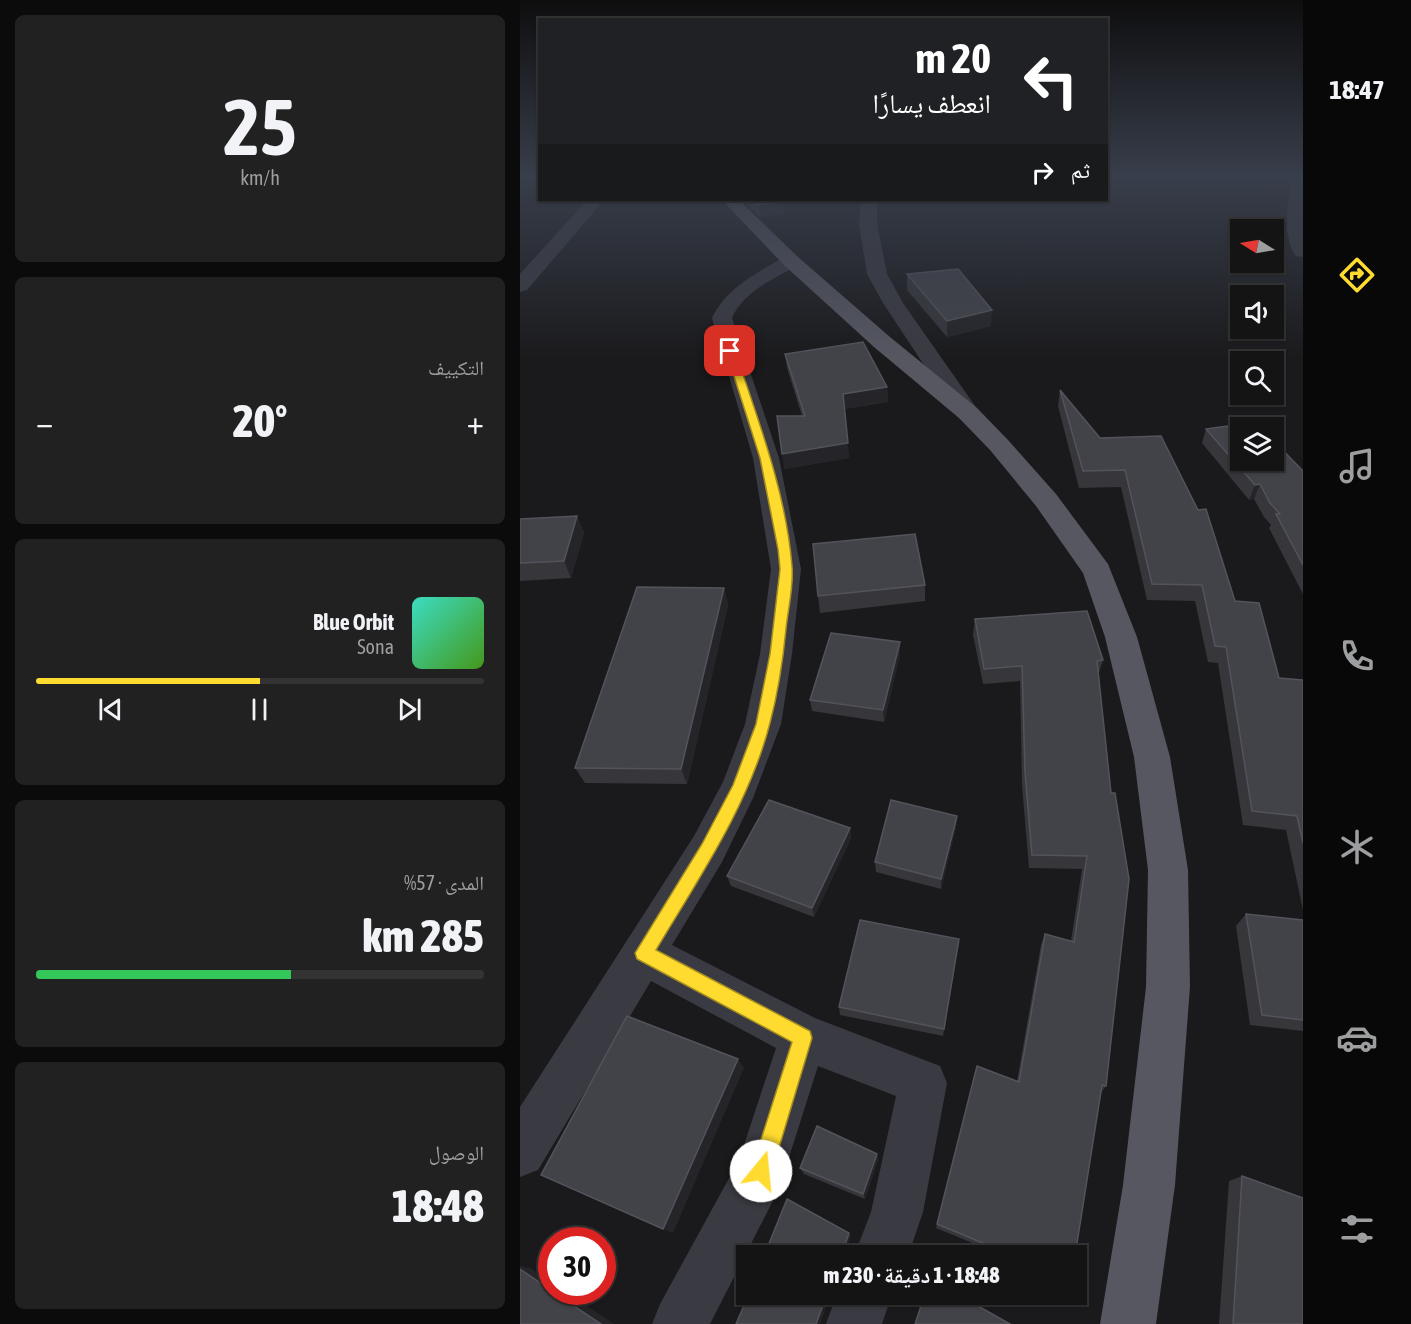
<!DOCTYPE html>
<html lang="ar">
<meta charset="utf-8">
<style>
:root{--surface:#141415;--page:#212122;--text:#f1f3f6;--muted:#9d9ea0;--line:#333334;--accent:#ffda2f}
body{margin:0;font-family:"Asap Condensed","Noto Naskh Arabic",sans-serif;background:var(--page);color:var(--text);direction:rtl;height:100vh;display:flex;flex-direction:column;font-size:22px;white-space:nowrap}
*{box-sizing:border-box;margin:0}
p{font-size:20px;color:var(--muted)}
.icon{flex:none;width:33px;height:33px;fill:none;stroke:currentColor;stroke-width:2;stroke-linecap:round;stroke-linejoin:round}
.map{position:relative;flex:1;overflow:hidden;direction:ltr}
.details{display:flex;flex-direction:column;gap:15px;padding:15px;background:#0b0b0c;width:520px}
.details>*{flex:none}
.hud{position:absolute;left:18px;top:18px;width:570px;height:183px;border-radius:0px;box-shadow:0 2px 4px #0004,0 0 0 2px var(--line);direction:rtl;background:#202124;color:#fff;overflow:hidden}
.needle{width:39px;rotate:281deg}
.buttons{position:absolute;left:710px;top:219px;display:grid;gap:12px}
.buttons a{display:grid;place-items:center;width:54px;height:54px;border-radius:0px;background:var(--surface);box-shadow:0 2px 4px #0004,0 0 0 2px var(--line);font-size:30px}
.speed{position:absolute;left:18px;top:1227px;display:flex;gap:12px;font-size:30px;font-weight:700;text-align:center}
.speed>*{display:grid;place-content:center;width:78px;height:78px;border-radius:50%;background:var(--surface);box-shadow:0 2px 4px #0004,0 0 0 2px var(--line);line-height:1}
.speed .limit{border:9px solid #d22;background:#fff;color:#111}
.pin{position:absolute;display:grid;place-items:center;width:51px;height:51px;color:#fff;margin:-26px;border-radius:12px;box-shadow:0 3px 9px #0006}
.me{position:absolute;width:66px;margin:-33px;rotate:17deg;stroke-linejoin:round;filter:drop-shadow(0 0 4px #0008)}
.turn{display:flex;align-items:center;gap:21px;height:126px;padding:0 18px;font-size:27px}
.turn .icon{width:78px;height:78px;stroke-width:2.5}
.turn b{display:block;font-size:42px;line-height:51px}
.then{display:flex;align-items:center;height:57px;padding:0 18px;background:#0003;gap:12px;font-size:22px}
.big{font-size:45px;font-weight:800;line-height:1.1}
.details .tile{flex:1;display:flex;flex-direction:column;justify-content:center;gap:9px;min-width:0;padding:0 21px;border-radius:9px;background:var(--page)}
.details .dial{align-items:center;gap:0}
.dial b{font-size:78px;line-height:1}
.song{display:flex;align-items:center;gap:18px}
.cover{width:72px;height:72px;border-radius:9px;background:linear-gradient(135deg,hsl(170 70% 55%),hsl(100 70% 35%))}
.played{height:6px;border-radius:3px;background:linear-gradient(90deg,var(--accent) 50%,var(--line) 50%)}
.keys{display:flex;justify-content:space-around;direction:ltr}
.heat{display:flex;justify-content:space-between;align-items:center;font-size:33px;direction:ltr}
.charge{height:9px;border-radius:4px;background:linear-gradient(90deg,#34c759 57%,var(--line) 0)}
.trip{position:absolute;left:216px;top:1245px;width:351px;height:60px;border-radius:0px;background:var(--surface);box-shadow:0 2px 4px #0004,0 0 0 2px var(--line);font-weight:800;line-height:60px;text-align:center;direction:rtl}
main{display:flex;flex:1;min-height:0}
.dock{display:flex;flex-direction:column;width:108px;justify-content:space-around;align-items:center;background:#080808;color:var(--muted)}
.dock .icon{width:42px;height:42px}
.dock .current{color:var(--accent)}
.dock b{font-size:27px;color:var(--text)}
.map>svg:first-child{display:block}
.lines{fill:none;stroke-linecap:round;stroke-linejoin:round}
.minor{fill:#3a3a42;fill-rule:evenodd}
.major{fill:#565761;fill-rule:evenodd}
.wall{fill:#36363b}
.shaded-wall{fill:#252529}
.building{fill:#424349;stroke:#53545b;stroke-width:1.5}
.route{fill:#ffda2f;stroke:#a68e1f;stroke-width:1.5}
</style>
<main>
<nav class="dock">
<b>18:47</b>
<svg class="icon current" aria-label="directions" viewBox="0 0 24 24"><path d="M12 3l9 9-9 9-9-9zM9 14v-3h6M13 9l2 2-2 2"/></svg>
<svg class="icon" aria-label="music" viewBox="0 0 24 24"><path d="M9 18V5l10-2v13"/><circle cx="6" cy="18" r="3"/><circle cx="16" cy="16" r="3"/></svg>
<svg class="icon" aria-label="phone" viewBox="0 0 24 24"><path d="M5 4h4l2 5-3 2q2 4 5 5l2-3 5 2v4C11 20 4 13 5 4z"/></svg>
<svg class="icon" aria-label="climate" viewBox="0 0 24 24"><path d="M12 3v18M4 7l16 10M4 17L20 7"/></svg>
<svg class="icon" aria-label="car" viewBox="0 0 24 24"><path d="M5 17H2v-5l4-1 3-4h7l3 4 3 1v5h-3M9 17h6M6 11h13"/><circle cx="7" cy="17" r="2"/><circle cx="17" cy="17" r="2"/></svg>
<svg class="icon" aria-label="filters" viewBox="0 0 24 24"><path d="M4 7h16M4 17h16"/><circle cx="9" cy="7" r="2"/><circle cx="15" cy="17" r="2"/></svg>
</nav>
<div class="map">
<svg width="783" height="1324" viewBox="0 0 783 1324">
<rect width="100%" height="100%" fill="#1a1a1c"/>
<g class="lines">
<!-- minor -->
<g class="minor">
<path d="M772 175H783V257L776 256C760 232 769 201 772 175Z"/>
<path d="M67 200H84L7 290 0 292V274Z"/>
<path d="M341 200H357V224L367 274 383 303 460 413 457 418 448 420 439 418 363 303 347 274 339 224Z"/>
<path d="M271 255 278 257 280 261 278 265C254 279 224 291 212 318L259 458 281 569 272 654 261 724 233 798 202 862 152 945 295 1018 420 1066 427 1083 403 1212 388 1256H334L351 1212 376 1096 298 1066 259 1189 190 1324H132L140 1304 219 1160 256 1048 131 981 18 1170 0 1177V1107L174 836 203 782 225 724 240 654 251 569 233 458 192 318C207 287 236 274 264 257Z"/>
<path d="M317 1294H372L362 1324H306Z"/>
</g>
<!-- major -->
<path class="major" d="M202 200H219L278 257 370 337 457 408 488 440 536 494 588 564 617 637 650 757 668 870 670 987 655 1185 636 1324H580L603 1185 626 987 628 870 614 757 585 637 563 573 516 506 470 450 439 418 354 347 264 265Z"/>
</g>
<!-- wall -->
<g class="wall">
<path d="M222 200H262L263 201 265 213 240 217Z"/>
<path d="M387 274 471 326 427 337 387 290Z"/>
<path d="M265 354 367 387 368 402 324 409 329 458 264 469 282 416 267 368Z"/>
<path d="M540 390 715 601 759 678 783 680V910L766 830 723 825 698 663 688 662 675 601 627 600 601 487 559 488 538 406Z"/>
<path d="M686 429 783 471V594L749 528 751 525 744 517 734 499 729 500 682 443Z"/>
<path d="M57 516 64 533 51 578 0 581V519Z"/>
<path d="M405 585V601L300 613 298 596Z"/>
<path d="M204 588 208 605 167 784 65 783 55 768Z"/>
<path d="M455 619 583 660 578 676 586 1086 581 1093 555 1256H484L416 1228 457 1066 497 1081 521 945 525 934 551 941 562 869 509 868 502 786 500 681 463 684 453 635Z"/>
<path d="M380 642V654L364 722 292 711 290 700Z"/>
<path d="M437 816 436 827 421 889 356 872 355 862Z"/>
<path d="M330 828 331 838 294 917 211 886 207 876Z"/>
<path d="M726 914 783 920V1031L730 1025 716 926Z"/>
<path d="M437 948 423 1036 320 1015 319 1007Z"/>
<path d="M357 1154 358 1160 345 1199 284 1174 280 1168Z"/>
<path d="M722 1176 783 1324H699L709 1181Z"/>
</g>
<!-- shaded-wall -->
<g class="shaded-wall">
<path d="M263 201 265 213 240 217 238 205Z"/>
<path d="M472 310 471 326 427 337V321Z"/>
<path d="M367 387 368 402 324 409 323 394Z"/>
<path d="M328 443 329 458 264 469 262 454Z"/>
<path d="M740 484 734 499 729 500 735 485Z"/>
<path d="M57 516 64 533 51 578 44 561Z"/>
<path d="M204 588 208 605 167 784 161 769Z"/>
<path d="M380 642V654L364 722 363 710Z"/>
<path d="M437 816 436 827 421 889V879Z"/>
<path d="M330 828 331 838 294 917 292 908Z"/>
<path d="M218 1059 224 1068 153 1233 143 1229Z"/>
<path d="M357 1154 358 1160 345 1199 343 1194Z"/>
<path d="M329 1233 331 1237 324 1256H321Z"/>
<path d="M0 1266 10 1268 32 1282V1291L0 1269Z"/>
<path d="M33 1292H46L94 1324H81Z"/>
<path d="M307 1294H311L300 1324H296Z"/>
</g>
<!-- building -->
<g class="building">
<path d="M233 200H262L263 201 238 205Z"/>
<path d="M438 269 472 310 427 321 387 274Z"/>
<path d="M343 342 367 387 323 394 328 443 262 454 257 416H285L265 354Z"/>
<path d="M540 390 580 438 641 436 678 510 686 509 715 601 739 603 759 678 783 680V843L777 816 732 811 706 647 695 646 682 585 632 584 605 470 563 471Z"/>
<path d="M736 422 741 428H720V460H753V440L783 471V565L756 514H760L750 503 740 484 735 485 686 429Z"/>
<path d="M57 516 44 561 0 563V519Z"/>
<path d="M395 534 405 585 298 596 293 544Z"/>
<path d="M117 587 204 588 161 769 55 768Z"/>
<path d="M567 611 583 660 577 661 591 793H595L609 879 586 1086 582 1085 555 1256H494L417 1224 457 1066 499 1082 525 934 554 942 567 856 512 855 505 772 502 666 464 669 455 619Z"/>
<path d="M311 633 380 642 363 710 290 700Z"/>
<path d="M249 800 330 828 292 908 207 876Z"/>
<path d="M371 800 437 816 421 879 355 862Z"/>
<path d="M726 914 783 920V1020L742 1015Z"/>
<path d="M340 920 439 939 424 1029 319 1007Z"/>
<path d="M107 1016 218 1059 143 1229 21 1175Z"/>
<path d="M297 1126 357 1154 343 1194 280 1168Z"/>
<path d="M722 1176 783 1198V1324H713Z"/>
<path d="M267 1199 329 1233 321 1256H244Z"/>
<path d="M0 1269 32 1291V1292H33L81 1324H0Z"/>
<path d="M229 1294H307L296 1324H216Z"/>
<path d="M405 1294H437L490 1324H395Z"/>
</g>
<!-- sky -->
<linearGradient id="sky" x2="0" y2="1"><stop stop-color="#0e0e0f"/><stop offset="0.49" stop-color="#383e4b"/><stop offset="1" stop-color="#383e4b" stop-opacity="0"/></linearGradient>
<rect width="783" height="360" fill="url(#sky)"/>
<!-- route -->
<path class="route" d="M210 348 215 351C238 420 266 492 272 566 274 586 268 609 266 629 263 660 258 693 250 723 229 805 179 878 136 950L290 1031 292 1038 252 1171 249 1178 241 1181 234 1178 231 1171 272 1042 117 959 115 953 182 844 213 785 236 724 250 654 260 569 258 549 240 458 206 351Z"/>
</svg>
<div class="buttons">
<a><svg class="needle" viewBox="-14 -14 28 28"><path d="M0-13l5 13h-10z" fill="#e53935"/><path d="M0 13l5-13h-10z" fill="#9d9ea0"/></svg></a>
<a><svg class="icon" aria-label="sound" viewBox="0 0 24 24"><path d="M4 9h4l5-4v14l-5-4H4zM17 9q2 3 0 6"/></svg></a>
<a><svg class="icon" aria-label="search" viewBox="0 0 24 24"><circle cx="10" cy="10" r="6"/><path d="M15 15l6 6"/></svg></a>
<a><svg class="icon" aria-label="layers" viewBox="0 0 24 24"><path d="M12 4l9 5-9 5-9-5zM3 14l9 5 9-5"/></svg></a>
</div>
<div class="speed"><div class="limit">30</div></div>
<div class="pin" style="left:210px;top:351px;background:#d93025"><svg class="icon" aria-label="arrive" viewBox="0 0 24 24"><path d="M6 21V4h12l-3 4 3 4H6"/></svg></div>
<svg class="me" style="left:241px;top:1171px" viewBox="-20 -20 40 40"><circle r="19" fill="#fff"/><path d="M0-13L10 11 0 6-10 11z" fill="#ffda2f"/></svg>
<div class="trip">18:48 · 1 دقيقة · 230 m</div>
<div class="hud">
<div class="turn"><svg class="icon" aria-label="left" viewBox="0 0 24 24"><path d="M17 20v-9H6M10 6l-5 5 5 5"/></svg><div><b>20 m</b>انعطف يسارًا</div></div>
<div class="then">ثم<svg class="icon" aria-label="right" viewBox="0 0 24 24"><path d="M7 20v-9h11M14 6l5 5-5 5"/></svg></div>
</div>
</div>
<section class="details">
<div class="tile dial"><b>25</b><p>km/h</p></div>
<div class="tile"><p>التكييف</p>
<div class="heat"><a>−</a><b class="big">20°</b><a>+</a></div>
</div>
<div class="tile">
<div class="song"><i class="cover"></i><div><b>Blue Orbit</b><p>Sona</p></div></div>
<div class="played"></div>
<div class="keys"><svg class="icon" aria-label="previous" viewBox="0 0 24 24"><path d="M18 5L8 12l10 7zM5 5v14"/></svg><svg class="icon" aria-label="pause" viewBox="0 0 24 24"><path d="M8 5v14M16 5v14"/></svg><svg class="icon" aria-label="next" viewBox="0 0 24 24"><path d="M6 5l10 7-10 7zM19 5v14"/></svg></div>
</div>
<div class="tile"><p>المدى · 57%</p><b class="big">285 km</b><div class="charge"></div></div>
<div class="tile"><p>الوصول</p><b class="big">18:48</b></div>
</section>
</main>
